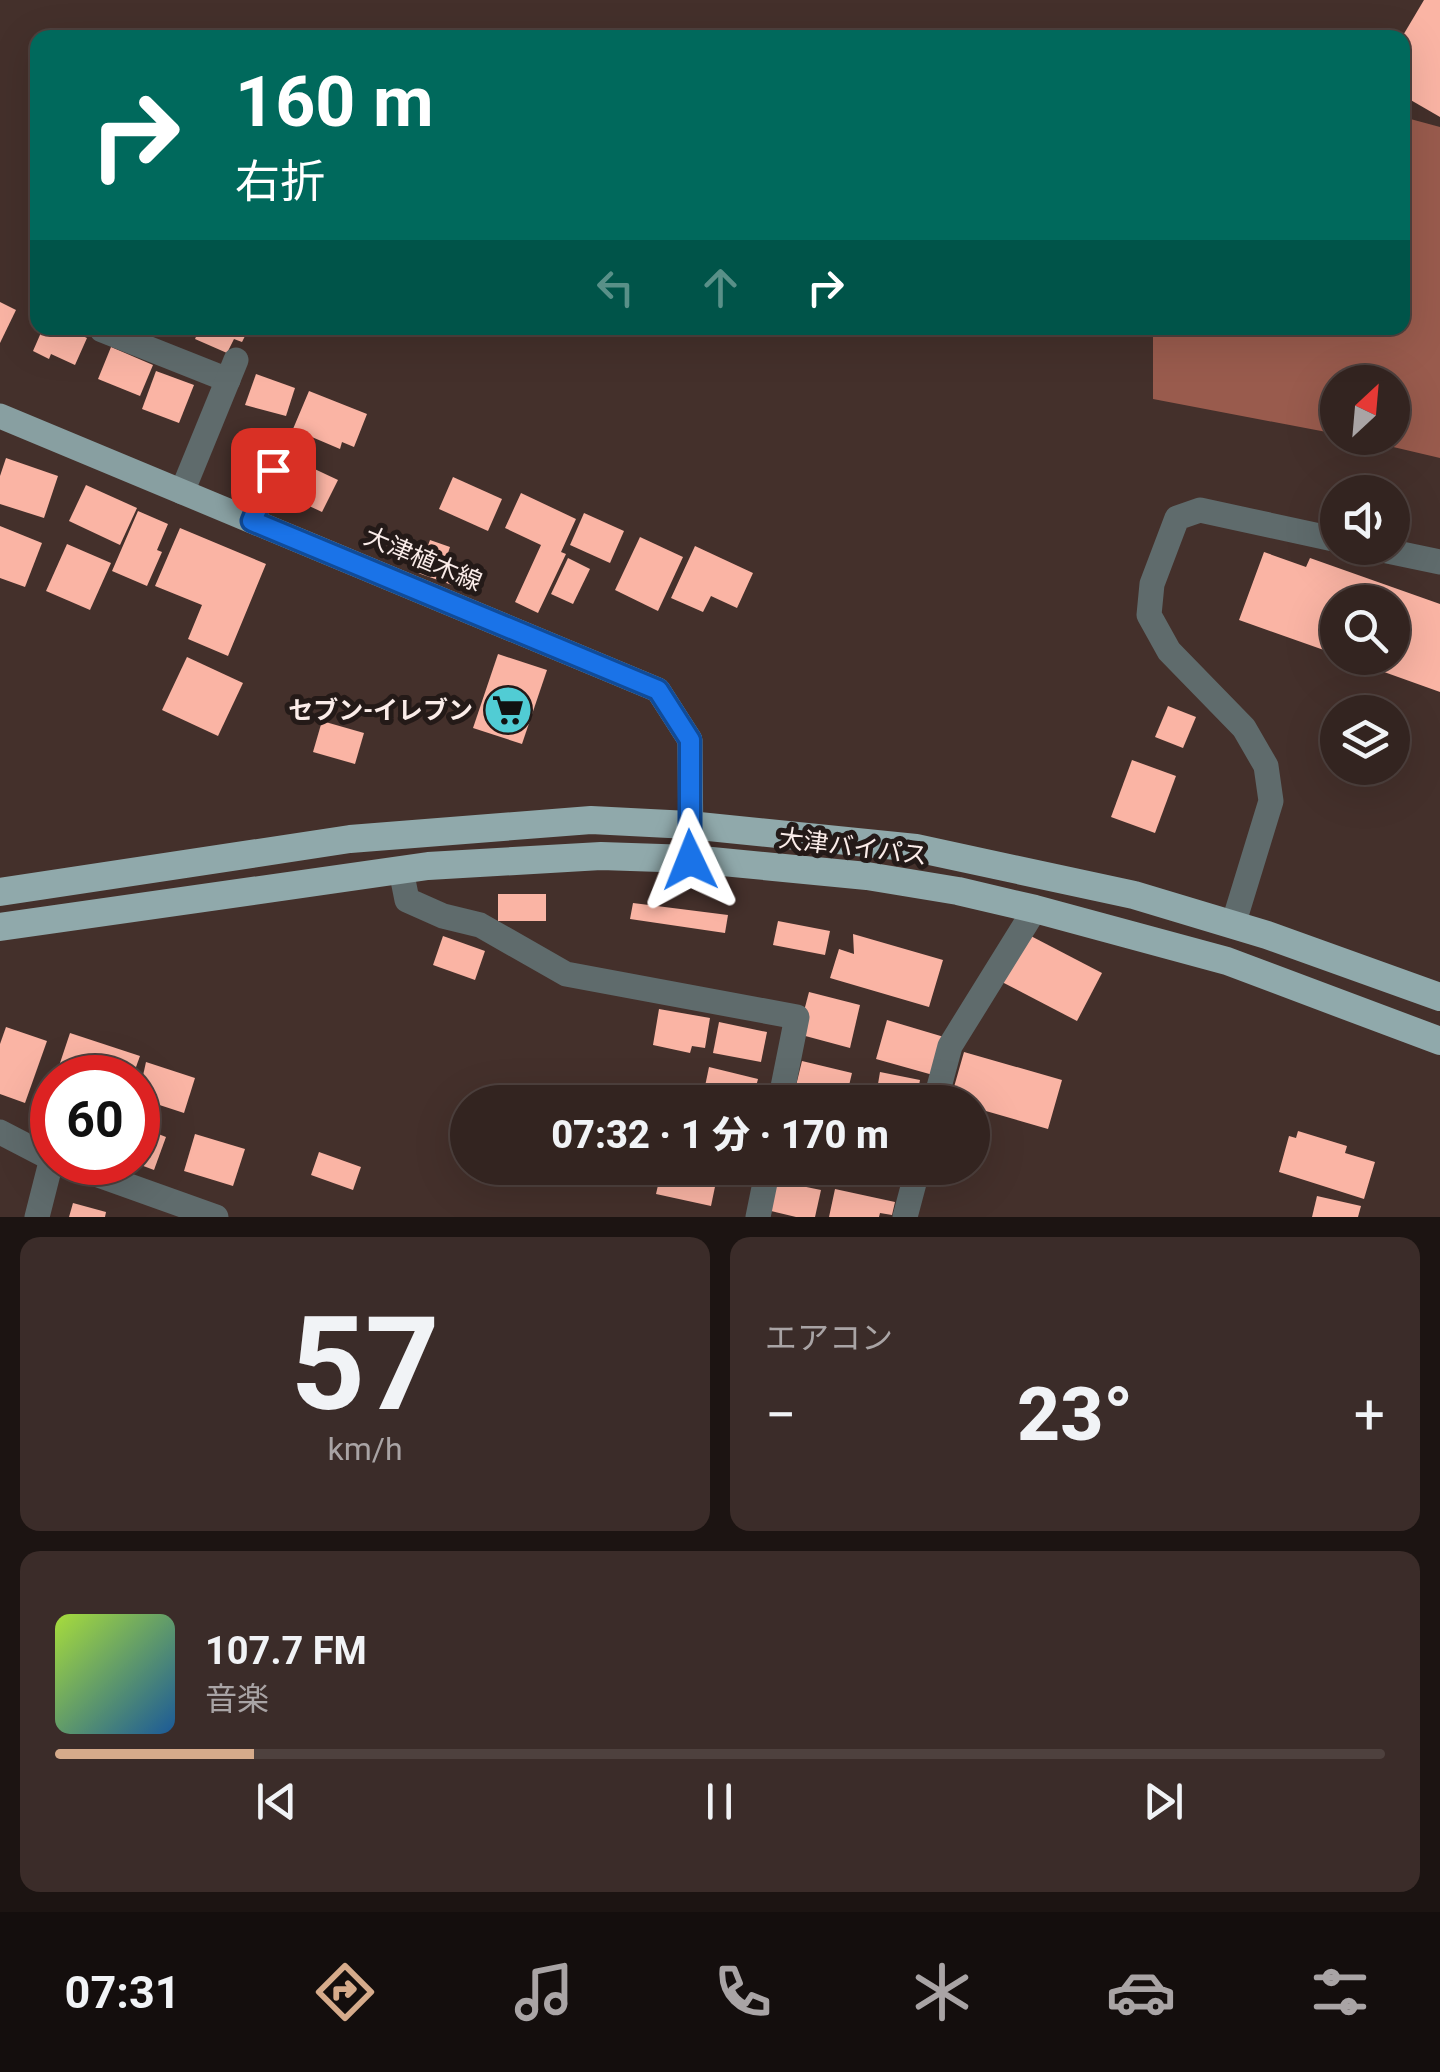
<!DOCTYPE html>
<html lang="ja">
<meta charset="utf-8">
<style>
:root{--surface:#332420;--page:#3b2c29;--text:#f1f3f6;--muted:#a9a4a5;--line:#4e413e;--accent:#d6ab8b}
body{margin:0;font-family:Roboto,"Noto Sans JP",sans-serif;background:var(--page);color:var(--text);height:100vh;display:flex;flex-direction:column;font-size:38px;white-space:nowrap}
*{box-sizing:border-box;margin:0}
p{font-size:32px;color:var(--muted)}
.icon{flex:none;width:55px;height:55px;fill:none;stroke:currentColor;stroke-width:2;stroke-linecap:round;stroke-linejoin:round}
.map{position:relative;height:1217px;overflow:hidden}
.side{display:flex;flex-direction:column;gap:20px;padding:20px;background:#1c1412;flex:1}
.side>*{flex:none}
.banner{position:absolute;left:30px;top:30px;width:1380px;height:305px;border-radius:20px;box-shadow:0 10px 40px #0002,0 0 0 2px var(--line);background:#00695c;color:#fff;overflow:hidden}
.needle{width:65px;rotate:26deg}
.controls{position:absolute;left:1320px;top:365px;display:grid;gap:20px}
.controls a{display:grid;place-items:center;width:90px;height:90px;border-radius:50%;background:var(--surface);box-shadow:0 10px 40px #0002,0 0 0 2px var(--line);font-size:50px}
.speed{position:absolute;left:30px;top:1055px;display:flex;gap:20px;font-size:50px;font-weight:700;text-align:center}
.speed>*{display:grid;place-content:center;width:130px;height:130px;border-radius:50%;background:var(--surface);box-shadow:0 10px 40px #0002,0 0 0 2px var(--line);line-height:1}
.speed .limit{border:15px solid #d22;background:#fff;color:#111}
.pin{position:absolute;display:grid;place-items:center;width:85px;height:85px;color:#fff;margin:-42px;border-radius:20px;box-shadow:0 5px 15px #0006}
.me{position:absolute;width:110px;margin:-55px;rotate:358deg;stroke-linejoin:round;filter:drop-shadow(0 0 8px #0008)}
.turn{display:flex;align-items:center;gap:35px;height:210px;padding:0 40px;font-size:45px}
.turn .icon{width:130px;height:130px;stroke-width:2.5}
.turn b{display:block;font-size:70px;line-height:85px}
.lanes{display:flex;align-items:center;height:95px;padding:0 40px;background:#0003;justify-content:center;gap:50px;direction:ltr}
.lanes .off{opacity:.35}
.big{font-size:75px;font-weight:800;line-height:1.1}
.side .card{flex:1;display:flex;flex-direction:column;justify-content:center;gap:15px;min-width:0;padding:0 35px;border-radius:20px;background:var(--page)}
.side .dial{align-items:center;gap:0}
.dial b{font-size:130px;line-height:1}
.song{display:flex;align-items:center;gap:30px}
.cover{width:120px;height:120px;border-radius:15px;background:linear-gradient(135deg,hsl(80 70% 55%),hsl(210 70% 35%))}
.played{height:10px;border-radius:5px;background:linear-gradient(90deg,var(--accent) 15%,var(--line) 15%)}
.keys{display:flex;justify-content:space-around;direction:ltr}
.heat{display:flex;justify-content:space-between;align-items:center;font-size:55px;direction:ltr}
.side .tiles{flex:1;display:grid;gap:20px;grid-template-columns:1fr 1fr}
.card:last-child{grid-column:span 2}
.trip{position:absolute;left:450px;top:1085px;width:540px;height:100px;border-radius:50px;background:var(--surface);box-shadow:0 10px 40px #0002,0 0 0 2px var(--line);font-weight:800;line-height:100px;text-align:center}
.menu{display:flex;height:160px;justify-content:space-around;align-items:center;background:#140e0d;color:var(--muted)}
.menu .icon{width:70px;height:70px}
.menu .current{color:var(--accent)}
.menu b{font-size:45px;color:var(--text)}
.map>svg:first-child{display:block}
.forest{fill:#995b4d}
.building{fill:#fab4a4}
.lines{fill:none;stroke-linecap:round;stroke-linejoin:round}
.minor{stroke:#5f6b6c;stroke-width:25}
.primary{stroke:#889fa1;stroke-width:25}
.trunk{stroke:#90a9ab;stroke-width:28}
.route-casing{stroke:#114b97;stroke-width:25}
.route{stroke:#1a73e8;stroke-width:18}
.labels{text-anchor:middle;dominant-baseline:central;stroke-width:10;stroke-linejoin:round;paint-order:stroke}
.street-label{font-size:25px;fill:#faece9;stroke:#241a18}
.poi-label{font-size:25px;font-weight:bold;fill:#faece9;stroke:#241a18;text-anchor:end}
</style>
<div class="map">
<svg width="1440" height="1217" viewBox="0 0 1440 1217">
<rect width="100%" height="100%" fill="#44302b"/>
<!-- forest -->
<path class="forest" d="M1403 117 1440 127V458L1355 438H1392V382H1338L1337 434 1153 399V328H1402Z"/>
<!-- building -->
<g class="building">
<path d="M1424 0H1440V117L1402 95V37Z"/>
<path d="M0 302 16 310 0 343Z"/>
<path d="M43 328H74L72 331 87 338 75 365 51 354 49 359 33 351Z"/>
<path d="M153 328H179L174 337Z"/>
<path d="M200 328H249L242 342 234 339 227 353 195 339Z"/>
<path d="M111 347 153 365 140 396 98 379Z"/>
<path d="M156 371 194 385 179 423 142 409Z"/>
<path d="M256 374 295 388 286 416 245 405Z"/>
<path d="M309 391 367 414 354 447 342 442 340 449 293 429Z"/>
<path d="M6 458 58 476 44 518 0 504V476Z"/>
<path d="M306 465 338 480 322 512 290 497Z"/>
<path d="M453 477 502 499 488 531 439 509Z"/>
<path d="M86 485 137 508 120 545 69 521Z"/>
<path d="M521 493 576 519 561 552 566 554 538 613 515 602 541 545 505 528Z"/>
<path d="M138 511 168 524 157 550 162 552 147 586 112 571Z"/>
<path d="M584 513 624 531 610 563 570 545Z"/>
<path d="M0 526 42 543 25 587 0 578Z"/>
<path d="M180 528 266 564 228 656 188 639 202 605 155 586Z"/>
<path d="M640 537 683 557 658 611 615 590Z"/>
<path d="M430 540 450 547 445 562 479 574 472 592 418 573Z"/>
<path d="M67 544 111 563 90 610 46 591Z"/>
<path d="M695 546 753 573 737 608 711 596 703 612 671 598Z"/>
<path d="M1264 552 1306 567 1310 558 1440 604V692L1345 658H1392V602H1338V655L1239 620Z"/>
<path d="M568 558 590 569 573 604 551 594Z"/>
<path d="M498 654 547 670 522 744 473 728Z"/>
<path d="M187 657 243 683 218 736 162 710Z"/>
<path d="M1168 706 1196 717 1183 748 1155 737Z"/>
<path d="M322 721 364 733 355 764 313 752Z"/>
<path d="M1132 760 1176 776 1155 833 1111 817Z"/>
<rect x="498" y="894" width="48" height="27"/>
<path d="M633 903 728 915 725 933 630 919Z"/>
<path d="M778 921 830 931 825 955 773 945Z"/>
<path d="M853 934 943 960 929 1007 830 978 839 949 854 954Z"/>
<path d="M1027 934 1102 973 1077 1021 1002 982Z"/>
<path d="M443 936 485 951 475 980 433 965Z"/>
<path d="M809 992 860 1005 850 1048 798 1034Z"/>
<path d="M659 1009 710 1018 705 1048 692 1046 690 1053 653 1045Z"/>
<path d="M887 1020 944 1037 933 1075 876 1059Z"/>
<path d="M719 1022 767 1032 761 1062 713 1053Z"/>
<path d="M6 1027 47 1041 25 1103 0 1094V1044Z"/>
<path d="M70 1033 140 1056 132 1078H55Z"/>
<path d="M964 1052 1062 1080 1048 1129 972 1107V1102L950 1101Z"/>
<path d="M802 1061 852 1073 845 1102 821 1097 820 1102H792Z"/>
<path d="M146 1062 195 1078 184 1113 138 1098Z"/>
<path d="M709 1067 758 1079 752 1102H729L703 1096Z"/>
<path d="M880 1072 920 1080 916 1102H875Z"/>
<path d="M138 1126 166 1137 154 1170 138 1164Z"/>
<path d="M1298 1131 1347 1146 1345 1153 1375 1162 1364 1199 1279 1172 1289 1136 1296 1138Z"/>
<path d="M195 1134 245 1149 233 1186 184 1171Z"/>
<path d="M319 1152 361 1167 353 1190 311 1175Z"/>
<path d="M662 1168 717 1177 711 1206 656 1194Z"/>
<path d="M858 1168H887L885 1175Z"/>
<path d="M777 1181 821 1190 815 1217H796L771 1211Z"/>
<path d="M835 1189 895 1202 892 1215 880 1213 879 1217H829Z"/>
<path d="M1317 1196 1361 1206 1358 1217H1312Z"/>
<path d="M73 1203 106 1212 105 1217H69Z"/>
</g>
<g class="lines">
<!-- minor -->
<g class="minor">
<path d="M102 330 228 380"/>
<path d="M182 492 236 360"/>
<path d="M252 521 284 444"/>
<path d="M1373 548 1440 562"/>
<path d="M401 870 407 900 443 916 480 925 566 974 797 1017 780 1102"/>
<path d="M1233 925 1271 801 1266 766 1244 728 1169 651 1149 615 1152 584 1177 518 1200 510 1338 540"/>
<path d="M935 1102 950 1046 1035 909"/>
<path d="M0 1132 52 1159"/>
<path d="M62 1162 216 1217"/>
<path d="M37 1217 52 1158"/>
<path d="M758 1217 768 1168"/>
<path d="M905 1217 918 1168"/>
</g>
<!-- primary -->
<path class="primary" d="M0 416 658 690 690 740 691 859"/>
<!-- trunk -->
<g class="trunk">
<path d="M0 892 350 839 591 820 689 825 916 848 1134 895 1267 935 1440 997"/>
<path d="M0 927 428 866 601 856 691 859 867 876 958 891 1035 909 1227 961 1440 1041"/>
</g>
</g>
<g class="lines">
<!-- route casing -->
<g class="route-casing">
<path id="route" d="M273 470 252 521 658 690 690 740V860"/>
</g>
<!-- route -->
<use href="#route" class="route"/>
</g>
<!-- icons -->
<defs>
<g id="supermarket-disc" transform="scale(2.5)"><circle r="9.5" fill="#51ccd4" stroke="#241a18"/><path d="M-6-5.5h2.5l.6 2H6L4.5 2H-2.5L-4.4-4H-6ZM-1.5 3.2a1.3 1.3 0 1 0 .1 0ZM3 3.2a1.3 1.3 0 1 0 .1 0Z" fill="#111"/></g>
</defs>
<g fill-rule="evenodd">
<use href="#supermarket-disc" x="508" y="710"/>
</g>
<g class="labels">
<!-- street labels -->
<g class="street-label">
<text transform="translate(423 559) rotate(23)">大津植木線</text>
<text transform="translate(853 847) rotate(7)">大津バイパス</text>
</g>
<!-- poi labels -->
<g class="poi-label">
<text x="473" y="710">セブン-イレブン</text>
</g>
</g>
</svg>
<div class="controls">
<a><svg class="needle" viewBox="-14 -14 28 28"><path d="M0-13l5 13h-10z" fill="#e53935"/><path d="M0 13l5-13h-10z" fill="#a9a4a5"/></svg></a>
<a><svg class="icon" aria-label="sound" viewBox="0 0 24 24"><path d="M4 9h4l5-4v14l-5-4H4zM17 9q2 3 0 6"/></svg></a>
<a><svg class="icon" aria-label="search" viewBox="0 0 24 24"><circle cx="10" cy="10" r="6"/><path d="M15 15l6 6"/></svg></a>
<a><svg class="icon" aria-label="layers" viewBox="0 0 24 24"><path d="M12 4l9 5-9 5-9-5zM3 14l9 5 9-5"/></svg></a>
</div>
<div class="speed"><div class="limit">60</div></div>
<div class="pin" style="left:273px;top:470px;background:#d93025"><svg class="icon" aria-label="arrive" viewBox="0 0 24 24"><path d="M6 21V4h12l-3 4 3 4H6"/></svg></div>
<svg class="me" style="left:690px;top:860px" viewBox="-20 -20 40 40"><path d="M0-17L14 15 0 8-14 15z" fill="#1a73e8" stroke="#fff" stroke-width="4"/></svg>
<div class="trip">07:32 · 1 分 · 170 m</div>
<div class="banner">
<div class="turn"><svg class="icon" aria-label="right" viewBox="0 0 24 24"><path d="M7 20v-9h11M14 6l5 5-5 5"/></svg><div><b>160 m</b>右折</div></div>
<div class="lanes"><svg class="icon off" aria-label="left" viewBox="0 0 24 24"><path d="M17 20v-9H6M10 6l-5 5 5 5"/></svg><svg class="icon off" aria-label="ahead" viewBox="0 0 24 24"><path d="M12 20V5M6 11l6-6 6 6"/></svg><svg class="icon" aria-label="right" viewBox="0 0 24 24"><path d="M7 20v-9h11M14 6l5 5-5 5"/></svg></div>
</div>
</div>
<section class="side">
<div class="tiles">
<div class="card dial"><b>57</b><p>km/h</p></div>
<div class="card"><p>エアコン</p>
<div class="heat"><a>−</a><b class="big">23°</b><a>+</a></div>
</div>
<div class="card">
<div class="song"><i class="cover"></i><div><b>107.7 FM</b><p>音楽</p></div></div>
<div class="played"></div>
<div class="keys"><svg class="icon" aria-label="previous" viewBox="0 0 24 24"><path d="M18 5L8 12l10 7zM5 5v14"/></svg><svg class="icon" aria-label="pause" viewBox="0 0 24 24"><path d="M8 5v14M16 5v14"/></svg><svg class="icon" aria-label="next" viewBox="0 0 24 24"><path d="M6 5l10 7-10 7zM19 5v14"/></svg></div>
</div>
</div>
</section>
<nav class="menu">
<b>07:31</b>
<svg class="icon current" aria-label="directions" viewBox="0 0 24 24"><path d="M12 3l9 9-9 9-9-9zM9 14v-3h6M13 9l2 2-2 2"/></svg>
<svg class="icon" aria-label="music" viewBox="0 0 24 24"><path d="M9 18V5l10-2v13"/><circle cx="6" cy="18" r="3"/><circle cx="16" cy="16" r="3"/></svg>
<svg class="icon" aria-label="phone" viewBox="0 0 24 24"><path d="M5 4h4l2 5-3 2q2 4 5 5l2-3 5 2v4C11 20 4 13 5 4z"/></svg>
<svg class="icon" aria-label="climate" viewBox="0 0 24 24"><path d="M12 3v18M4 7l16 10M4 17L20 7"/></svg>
<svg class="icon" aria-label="car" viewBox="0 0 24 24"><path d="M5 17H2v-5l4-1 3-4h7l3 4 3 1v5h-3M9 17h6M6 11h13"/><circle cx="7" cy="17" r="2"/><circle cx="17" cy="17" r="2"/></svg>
<svg class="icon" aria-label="filters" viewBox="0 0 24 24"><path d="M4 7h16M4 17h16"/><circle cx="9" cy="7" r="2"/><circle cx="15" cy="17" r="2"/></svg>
</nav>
